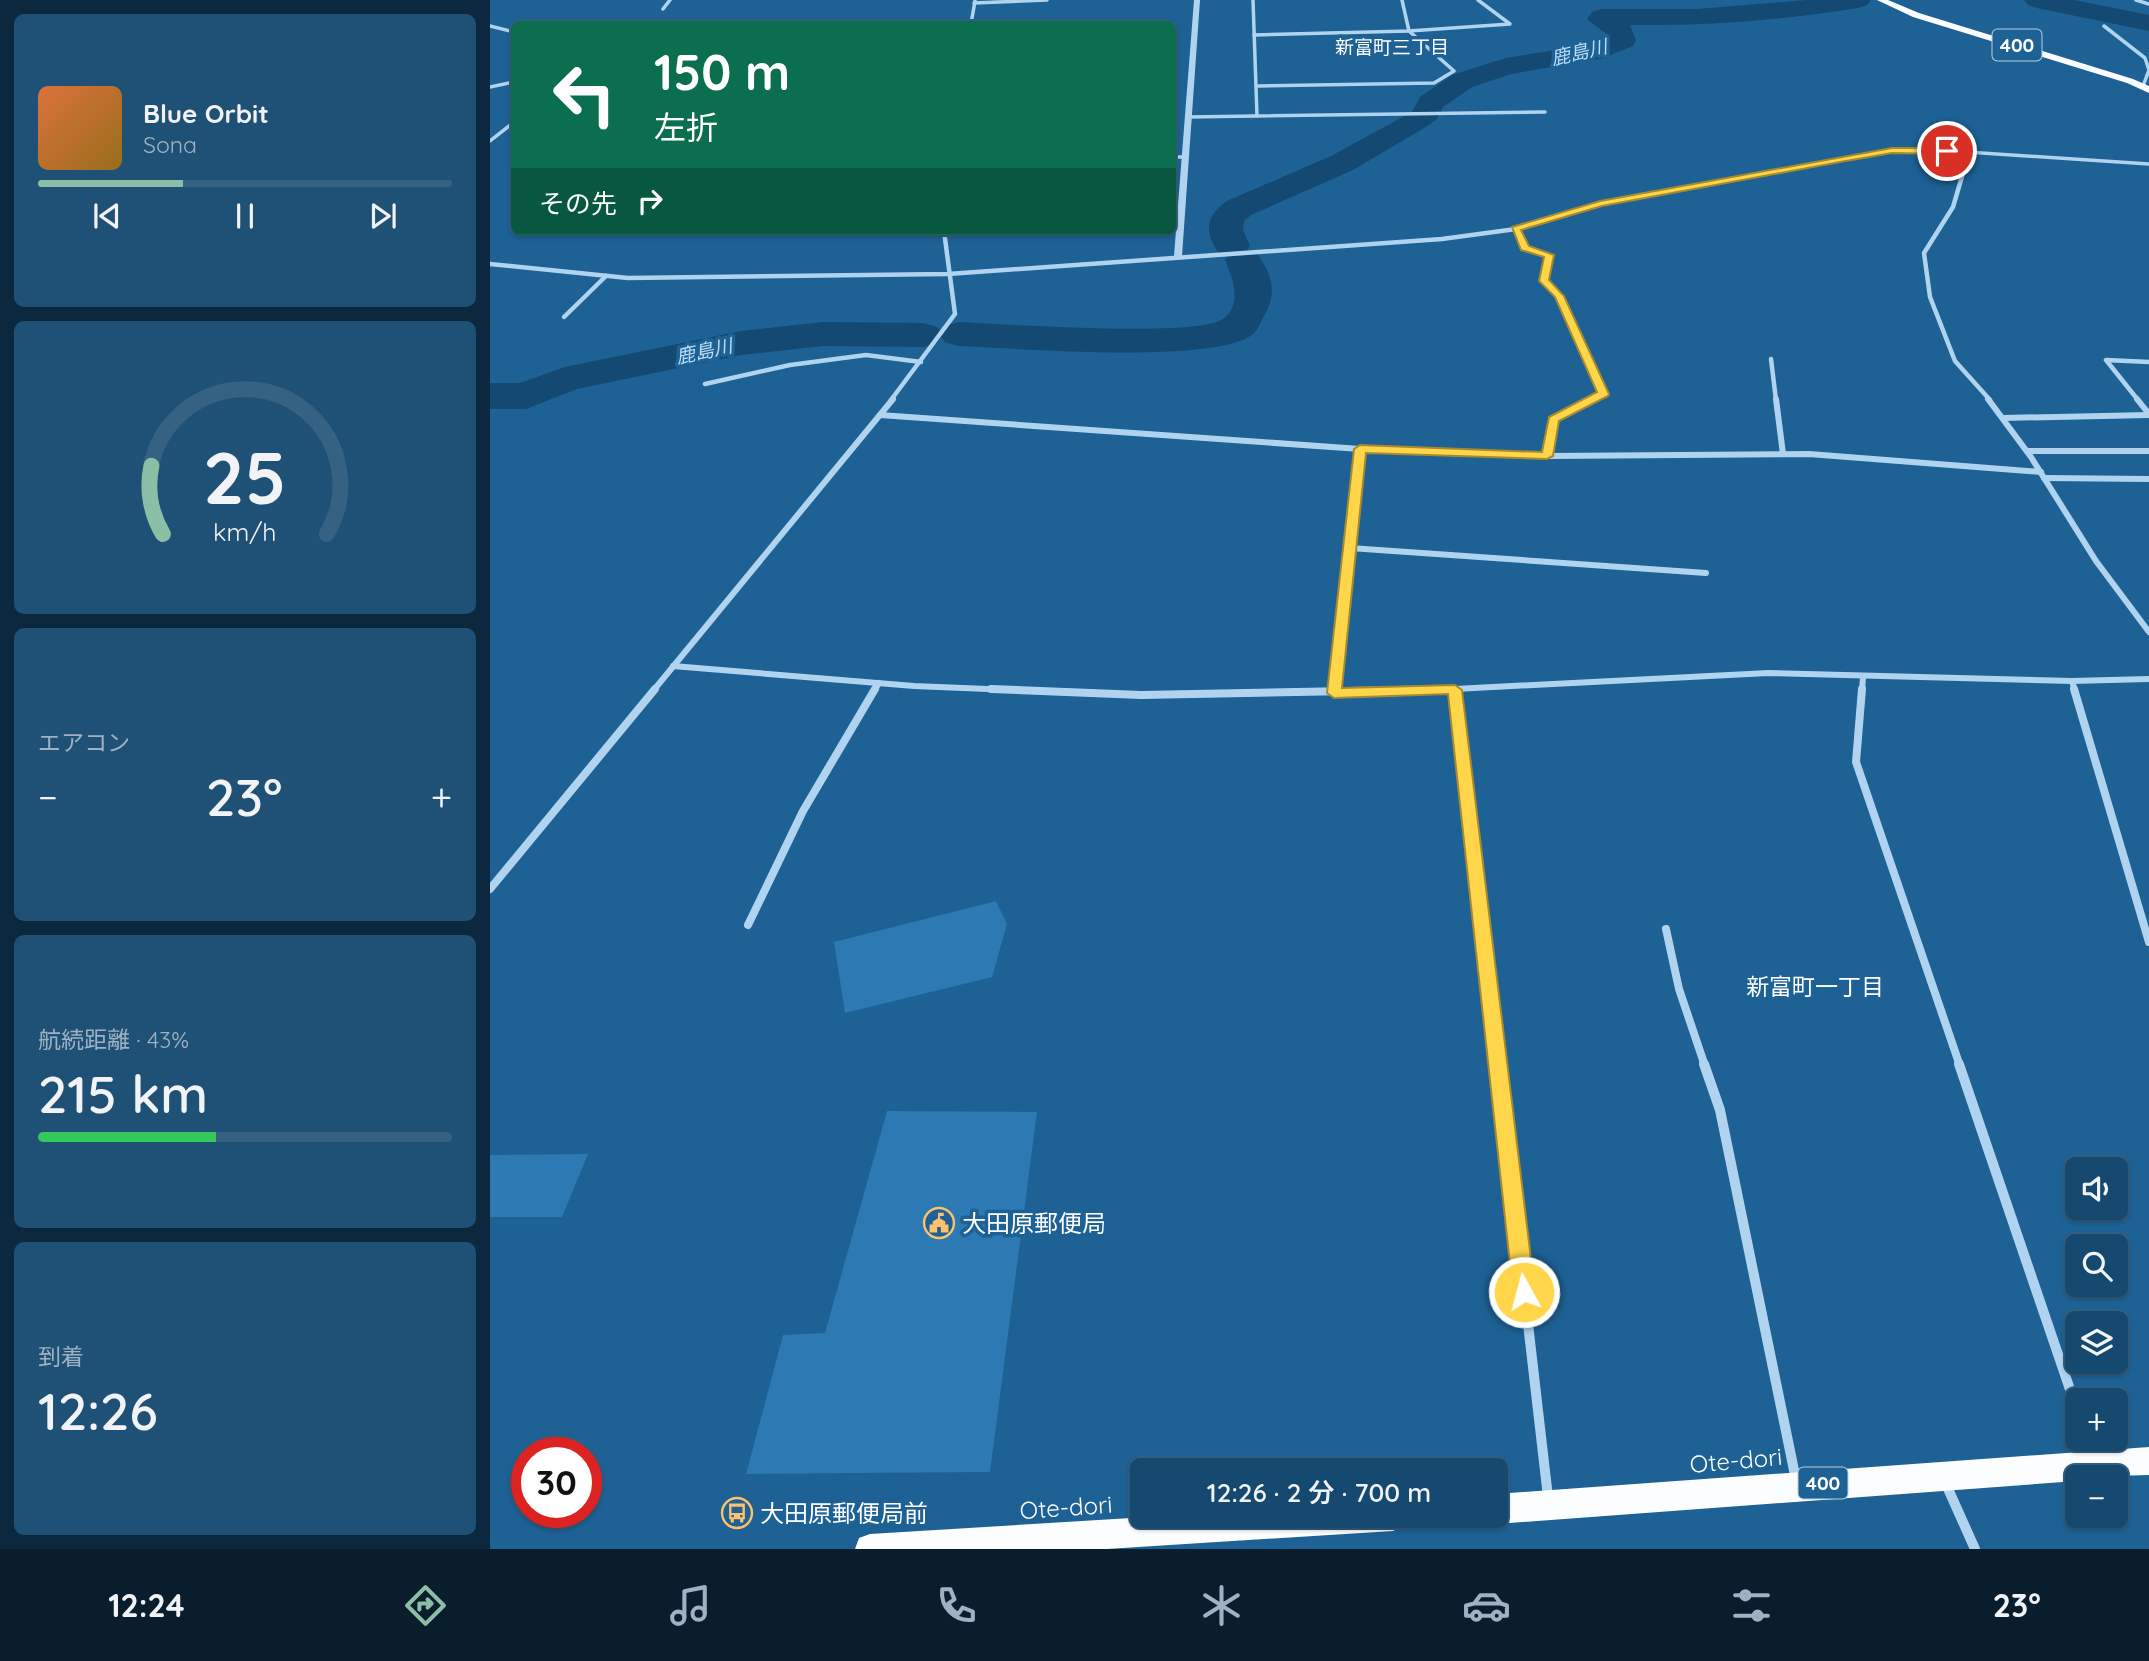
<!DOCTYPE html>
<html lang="ja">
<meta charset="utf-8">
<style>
:root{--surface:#164970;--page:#1f5075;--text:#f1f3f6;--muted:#9eb2c3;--line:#356183;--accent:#8abfa5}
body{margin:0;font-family:Quicksand,"Noto Sans JP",sans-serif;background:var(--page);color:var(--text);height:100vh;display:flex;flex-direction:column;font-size:26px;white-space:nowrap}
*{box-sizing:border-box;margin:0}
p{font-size:23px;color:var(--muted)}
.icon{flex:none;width:38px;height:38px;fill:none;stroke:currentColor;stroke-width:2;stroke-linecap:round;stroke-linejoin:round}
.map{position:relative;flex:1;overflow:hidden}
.drawer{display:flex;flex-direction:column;gap:14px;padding:14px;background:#0c283e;width:490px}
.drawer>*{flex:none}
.banner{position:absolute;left:21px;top:21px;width:665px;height:214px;border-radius:10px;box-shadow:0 2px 5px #0004,0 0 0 2px var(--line);background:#0b6e4f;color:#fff;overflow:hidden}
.buttons{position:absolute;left:1575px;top:1157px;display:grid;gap:14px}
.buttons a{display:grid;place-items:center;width:63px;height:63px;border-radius:10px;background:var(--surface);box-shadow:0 2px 5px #0004,0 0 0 2px var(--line);font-size:35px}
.speed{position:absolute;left:21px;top:1437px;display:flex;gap:14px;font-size:35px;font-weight:700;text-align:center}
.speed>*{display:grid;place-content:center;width:91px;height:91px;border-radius:50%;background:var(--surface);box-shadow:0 2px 5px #0004,0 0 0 2px var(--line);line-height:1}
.speed .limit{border:10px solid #d22;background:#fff;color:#111}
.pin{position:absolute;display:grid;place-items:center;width:60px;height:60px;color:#fff;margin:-30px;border:4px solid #fff;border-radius:50%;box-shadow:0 2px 7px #0007}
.me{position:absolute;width:77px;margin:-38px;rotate:353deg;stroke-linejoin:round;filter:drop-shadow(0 0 5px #0008)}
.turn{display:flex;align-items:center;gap:24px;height:147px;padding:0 28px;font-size:32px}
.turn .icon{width:91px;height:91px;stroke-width:2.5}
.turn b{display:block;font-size:49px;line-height:60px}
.then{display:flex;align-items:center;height:66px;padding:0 28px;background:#0003;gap:14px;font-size:26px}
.big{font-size:52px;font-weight:600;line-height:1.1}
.drawer .card{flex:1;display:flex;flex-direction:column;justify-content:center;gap:10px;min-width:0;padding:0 24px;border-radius:10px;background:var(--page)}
.drawer .dial{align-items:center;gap:0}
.dial svg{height:182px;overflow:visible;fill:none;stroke:var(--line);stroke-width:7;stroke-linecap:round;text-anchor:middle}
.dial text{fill:var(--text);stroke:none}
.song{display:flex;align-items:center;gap:21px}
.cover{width:84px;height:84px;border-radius:10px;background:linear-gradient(135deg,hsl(20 70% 55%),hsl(40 70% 35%))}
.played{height:7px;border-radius:4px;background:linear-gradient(90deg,var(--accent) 35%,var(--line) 35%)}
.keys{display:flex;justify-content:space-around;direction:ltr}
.heat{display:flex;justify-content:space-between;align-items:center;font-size:38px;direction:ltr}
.charge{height:10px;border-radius:5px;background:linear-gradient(90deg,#34c759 43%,var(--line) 0)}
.trip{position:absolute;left:640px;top:1458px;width:378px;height:70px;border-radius:10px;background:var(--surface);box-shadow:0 2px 5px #0004,0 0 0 2px var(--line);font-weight:600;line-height:70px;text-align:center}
.dock{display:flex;height:112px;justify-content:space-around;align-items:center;background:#091d2d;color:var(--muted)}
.dock .icon{width:49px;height:49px}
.dock .selected{color:var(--accent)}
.dock b{font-size:32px;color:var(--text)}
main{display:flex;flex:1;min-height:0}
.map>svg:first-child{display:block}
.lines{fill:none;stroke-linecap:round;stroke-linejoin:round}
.river{fill:#134973;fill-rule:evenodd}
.building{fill:#2c79b3}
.minor-far4{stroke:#b0d4ef;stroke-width:3.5}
.minor-far3{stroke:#b0d4ef;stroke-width:4.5}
.minor-far2{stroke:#b0d4ef;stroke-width:6}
.minor-far1{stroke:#b0d4ef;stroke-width:8}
.minor{stroke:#b0d4ef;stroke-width:10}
.tertiary{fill:#b0d4ef;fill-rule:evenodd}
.trunk{fill:#fcfdff;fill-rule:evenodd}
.route{fill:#ffd54a;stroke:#a68a30;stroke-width:2}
.labels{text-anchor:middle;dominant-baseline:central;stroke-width:7;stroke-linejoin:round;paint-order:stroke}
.shield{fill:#1d6195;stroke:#bbd0df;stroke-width:2}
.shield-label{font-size:19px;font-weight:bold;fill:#fff}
.far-neighbourhood-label{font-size:19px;fill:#fff;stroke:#1d6195}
.far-water-label{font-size:19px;font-style:italic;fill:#bcdef6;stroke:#1d6195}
.neighbourhood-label{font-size:23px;fill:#fff;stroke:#1d6195}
.near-poi-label{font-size:24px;fill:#fff;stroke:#1d6195;text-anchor:start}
.near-street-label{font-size:24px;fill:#fff;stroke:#1d6195}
</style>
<main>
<section class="drawer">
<div class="card">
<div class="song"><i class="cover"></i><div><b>Blue Orbit</b><p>Sona</p></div></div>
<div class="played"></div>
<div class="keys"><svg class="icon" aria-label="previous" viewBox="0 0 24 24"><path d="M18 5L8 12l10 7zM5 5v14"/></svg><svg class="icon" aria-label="pause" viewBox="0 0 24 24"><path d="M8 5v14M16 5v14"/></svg><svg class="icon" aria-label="next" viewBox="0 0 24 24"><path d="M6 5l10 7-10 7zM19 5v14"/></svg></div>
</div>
<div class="card dial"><svg viewBox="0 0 100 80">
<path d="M14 69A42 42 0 1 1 86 69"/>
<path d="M14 69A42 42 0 0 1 9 39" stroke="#8abfa5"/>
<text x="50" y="56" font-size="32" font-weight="700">25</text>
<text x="50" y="72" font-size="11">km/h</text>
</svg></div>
<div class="card"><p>エアコン</p>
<div class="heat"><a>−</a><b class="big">23°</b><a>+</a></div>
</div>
<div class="card"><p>航続距離 · 43%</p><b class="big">215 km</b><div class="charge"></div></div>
<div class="card"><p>到着</p><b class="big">12:26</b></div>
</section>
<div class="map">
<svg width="1659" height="1549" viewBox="0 0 1659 1549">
<rect width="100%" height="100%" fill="#1d6195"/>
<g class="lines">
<!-- river -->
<g class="river">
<path d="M1317 0H1381L1377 5 1368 8C1292 20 1217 26 1140 25L1146 40 1143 46 1113 58 1021 74 982 87 953 107 947 119 939 125 863 170 761 215 754 221 753 230 760 246 757 250 766 252C782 275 788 291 774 316 771 322 768 330 763 334 726 365 524 348 469 346L455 342 451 337 447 343 433 347 333 346 251 355 87 389 36 409H0V383H30L75 367 251 331 333 322 433 323 447 327 451 332 455 326 469 322C513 324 706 338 733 319 753 304 743 279 735 260L738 256 729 254C714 231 715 217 737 201L841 156 922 112 930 97 962 75 1016 58 1097 45 1119 36 1097 19 1102 12 1111 9H1208Z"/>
<path d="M1534 0H1584L1659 15V31L1547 8 1538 5Z"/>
</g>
</g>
<!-- building -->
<g class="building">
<path d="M506 901 517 924 502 977 355 1013 344 942Z"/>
<path d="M397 1111 547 1112 500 1472 256 1474 293 1335 335 1333Z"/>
<path d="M98 1154 72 1217H0V1155Z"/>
</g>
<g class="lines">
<!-- minor-far4 -->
<g class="minor-far4">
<path d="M763 0 767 116"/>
<path d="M1646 0 1659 4"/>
<path d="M484 3 557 0"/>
<path d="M173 9 180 0"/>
<path d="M481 24 485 1"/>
<path d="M0 26 24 32"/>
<path d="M1614 26 1655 58 1659 70 1653 86"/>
<path d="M764 35 919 31 1020 24 988 0"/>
<path d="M768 86 944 83 964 71 919 31 912 0"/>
<path d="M0 87 24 82"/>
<path d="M698 117 1055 112"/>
<path d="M0 141 24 122"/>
<path d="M682 157H694"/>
<path d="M1266 175 1402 151 1432 149 1659 164"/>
<path d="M1472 175 1481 153"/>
</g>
<!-- minor-far3 -->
<g class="minor-far3">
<path d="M1473 173 1463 207 1434 253 1440 297 1465 361 1500 400"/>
<path d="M1026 229 1035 248 1059 255 1054 280 1069 296 1113 394 1101 400"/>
<path d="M0 264 138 278 458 274 952 239 1026 229 1110 203 1276 173"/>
<path d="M74 317 116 276"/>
<path d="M1281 359 1286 400"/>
<path d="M215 384 300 365 376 355 431 362"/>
<path d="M401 400 465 314 454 231"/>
<path d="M1648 400 1616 360 1659 362"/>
</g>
<!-- minor-far2 -->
<g class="minor-far2">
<path d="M1286 399 1293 454"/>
<path d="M1498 399 1541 457 1606 561 1659 632"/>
<path d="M1647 399 1659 414"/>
<path d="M390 415 870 449 1057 456 1064 419 1104 399"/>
<path d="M1513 418 1659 415"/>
<path d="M1537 451H1659"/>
<path d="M1057 456 1319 454 1551 472"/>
<path d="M1554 478 1659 479"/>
<path d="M860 548 1216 573"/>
<path d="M183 666 424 686 545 691"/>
<path d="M1582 681 1585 691"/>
<path d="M163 691 403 399"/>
<path d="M384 691 389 683"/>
<path d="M844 691 870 449"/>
<path d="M871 691 965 689 1278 673 1582 681 1659 679"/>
<path d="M1372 691 1373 677"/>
</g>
<!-- minor-far1 -->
<g class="minor-far1">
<path d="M501 689 651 695 963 689"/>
<path d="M965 689 1008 1066"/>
<path d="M1372 689 1366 762 1470 1066"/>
<path d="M1584 689 1659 942"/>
<path d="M844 693V689"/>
<path d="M0 889 165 689"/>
<path d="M258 925 313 811 385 689"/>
<path d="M1176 929 1189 989 1215 1066"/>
</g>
<!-- minor -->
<g class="minor">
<path d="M1008 1064 1058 1497"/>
<path d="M1214 1064 1230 1110 1306 1480"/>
<path d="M1469 1064 1587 1410"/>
<path d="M1597 1438 1604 1458"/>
<path d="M1455 1482 1485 1549"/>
</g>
<!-- tertiary -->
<path class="tertiary" d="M704 0H710L692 256 688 258 684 256Z"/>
<!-- trunk -->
<g class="trunk">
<path d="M1387 0H1398L1429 13 1643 79 1659 86V93L1637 83 1423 17Z"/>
<path d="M1659 1447V1475L1587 1477V1481L1006 1524 996 1519 994 1516H1006V1494Z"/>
<path d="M674 1516H918L913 1526 903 1531 617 1549H365L369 1538 380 1534Z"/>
</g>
</g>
<!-- route -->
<path class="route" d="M1402 148H1457L1461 151 1457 154 1402 153 1350 162 1112 206 1031 230 1039 246 1064 255 1059 280 1074 296 1119 394 1118 396 1069 421 1063 456 1057 459 876 453 852 688 965 685 972 690 1045 1292 1042 1299 1034 1302 1027 1299 1023 1292 958 694 844 698 837 693 864 449 870 445 1052 452 1059 417 1107 392 1065 297 1049 281 1054 257 1031 250 1022 227 1110 201Z"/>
<!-- icons -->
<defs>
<g id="civic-ring" transform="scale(1.575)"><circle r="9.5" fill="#1d6195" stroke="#fec26e" stroke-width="1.5"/><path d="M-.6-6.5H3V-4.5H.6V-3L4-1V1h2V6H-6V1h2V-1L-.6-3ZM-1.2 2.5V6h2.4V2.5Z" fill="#fec26e"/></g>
<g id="bus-ring" transform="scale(1.575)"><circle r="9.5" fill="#1d6195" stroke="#fec26e" stroke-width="1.5"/><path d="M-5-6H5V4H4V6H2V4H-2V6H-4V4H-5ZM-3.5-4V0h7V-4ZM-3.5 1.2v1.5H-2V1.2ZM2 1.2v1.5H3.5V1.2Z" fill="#fec26e"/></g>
</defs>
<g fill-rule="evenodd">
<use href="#civic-ring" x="449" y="1223"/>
<use href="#bus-ring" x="247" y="1513"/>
</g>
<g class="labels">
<!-- shield labels -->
<g class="shield">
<rect x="1502.5" y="29.5" width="49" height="31" rx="5"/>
<rect x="1308.5" y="1467.5" width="49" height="31" rx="5"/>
</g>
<g class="shield-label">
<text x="1527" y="45">400</text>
<text x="1333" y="1483">400</text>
</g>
<!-- far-neighbourhood labels -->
<g class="far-neighbourhood-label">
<text x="902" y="47">新富町三丁目</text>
</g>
<!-- far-water labels -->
<g class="far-water-label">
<text transform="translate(1089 52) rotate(-13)">鹿島川</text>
<text transform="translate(214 351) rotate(-12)">鹿島川</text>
</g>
<!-- neighbourhood labels -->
<g class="neighbourhood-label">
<text x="1325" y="986">新富町一丁目</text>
</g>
<!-- near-poi labels -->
<g class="near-poi-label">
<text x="472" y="1223">大田原郵便局</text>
<text x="270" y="1513">大田原郵便局前</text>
</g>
<!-- near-street labels -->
<g class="near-street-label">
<text transform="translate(1246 1460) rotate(-5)">Ote-dori</text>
<text transform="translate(576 1507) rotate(-4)">Ote-dori</text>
</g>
</g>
</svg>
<div class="buttons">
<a><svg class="icon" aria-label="sound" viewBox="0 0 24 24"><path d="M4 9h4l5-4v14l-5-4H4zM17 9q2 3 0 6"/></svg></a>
<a><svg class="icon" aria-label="search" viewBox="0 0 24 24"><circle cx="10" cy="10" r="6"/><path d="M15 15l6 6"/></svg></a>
<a><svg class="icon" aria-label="layers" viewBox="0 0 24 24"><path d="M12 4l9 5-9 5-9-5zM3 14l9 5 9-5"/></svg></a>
<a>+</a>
<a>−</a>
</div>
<div class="speed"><div class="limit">30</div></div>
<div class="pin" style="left:1457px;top:151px;background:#d93025"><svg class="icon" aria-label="arrive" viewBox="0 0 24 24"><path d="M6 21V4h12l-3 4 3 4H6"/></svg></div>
<svg class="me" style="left:1034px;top:1292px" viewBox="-20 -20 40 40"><circle r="17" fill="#ffd54a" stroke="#fff" stroke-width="3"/><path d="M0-11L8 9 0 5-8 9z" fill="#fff"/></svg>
<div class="trip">12:26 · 2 分 · 700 m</div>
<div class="banner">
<div class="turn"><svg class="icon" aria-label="left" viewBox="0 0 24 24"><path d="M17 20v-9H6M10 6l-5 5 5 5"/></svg><div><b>150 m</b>左折</div></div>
<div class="then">その先<svg class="icon" aria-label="right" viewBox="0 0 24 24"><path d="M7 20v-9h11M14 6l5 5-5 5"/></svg></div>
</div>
</div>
</main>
<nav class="dock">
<b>12:24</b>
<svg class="icon selected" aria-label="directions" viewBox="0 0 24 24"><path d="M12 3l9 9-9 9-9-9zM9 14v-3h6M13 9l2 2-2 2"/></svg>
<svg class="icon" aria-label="music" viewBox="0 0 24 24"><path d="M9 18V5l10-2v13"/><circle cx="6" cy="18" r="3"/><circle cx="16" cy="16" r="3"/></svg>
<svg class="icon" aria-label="phone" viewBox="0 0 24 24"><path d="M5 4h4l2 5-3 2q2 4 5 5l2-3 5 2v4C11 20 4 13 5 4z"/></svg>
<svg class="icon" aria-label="climate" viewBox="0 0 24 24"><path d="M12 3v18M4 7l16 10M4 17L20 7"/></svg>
<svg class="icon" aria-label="car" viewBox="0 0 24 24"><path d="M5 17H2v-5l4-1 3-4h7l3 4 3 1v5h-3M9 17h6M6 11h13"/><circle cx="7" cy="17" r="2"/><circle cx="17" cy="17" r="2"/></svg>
<svg class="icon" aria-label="filters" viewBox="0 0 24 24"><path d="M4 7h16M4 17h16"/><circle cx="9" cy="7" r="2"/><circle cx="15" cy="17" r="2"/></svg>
<b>23°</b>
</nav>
